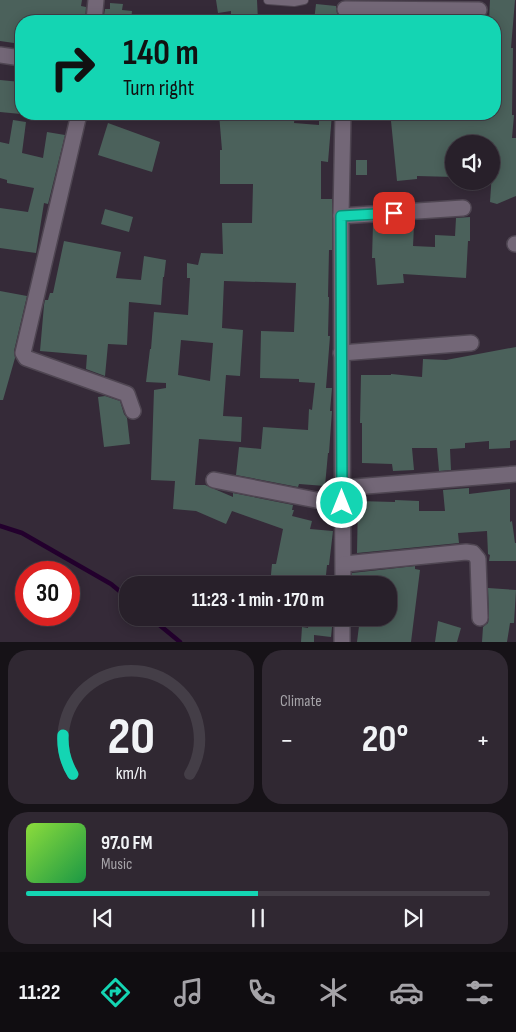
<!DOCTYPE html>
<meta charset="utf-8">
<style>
:root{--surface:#28202a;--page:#302832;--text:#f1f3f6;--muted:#a5a3a8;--line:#443e47;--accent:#14d5b3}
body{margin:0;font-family:"Sofia Sans Condensed",sans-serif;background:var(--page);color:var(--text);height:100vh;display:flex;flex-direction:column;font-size:19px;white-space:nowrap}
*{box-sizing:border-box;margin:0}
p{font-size:16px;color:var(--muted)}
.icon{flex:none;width:28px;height:28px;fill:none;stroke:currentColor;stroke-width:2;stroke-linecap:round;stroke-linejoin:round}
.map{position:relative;height:642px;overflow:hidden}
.sheet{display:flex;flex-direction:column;gap:8px;padding:8px;background:#161217;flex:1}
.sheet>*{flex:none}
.banner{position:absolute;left:15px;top:15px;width:486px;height:105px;border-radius:20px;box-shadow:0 2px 12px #0003,0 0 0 1px var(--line);background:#14d5b3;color:#111;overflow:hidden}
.controls{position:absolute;left:445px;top:135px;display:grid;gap:10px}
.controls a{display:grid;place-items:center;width:55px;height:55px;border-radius:50%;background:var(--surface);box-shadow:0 2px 12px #0003,0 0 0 1px var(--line);font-size:25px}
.speed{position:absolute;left:15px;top:561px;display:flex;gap:10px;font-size:25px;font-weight:700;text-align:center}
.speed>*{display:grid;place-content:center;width:65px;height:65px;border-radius:50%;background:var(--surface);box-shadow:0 2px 12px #0003,0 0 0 1px var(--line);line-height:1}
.speed .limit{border:8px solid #d22;background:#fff;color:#111}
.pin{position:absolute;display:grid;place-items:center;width:42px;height:42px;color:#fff;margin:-21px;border-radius:10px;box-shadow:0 2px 8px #0006}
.me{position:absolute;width:55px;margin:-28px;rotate:0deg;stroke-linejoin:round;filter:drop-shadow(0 0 4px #0008)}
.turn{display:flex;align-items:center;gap:18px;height:105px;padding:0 25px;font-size:22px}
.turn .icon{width:65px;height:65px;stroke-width:2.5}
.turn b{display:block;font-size:35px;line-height:42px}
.big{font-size:38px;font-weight:700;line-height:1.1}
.sheet .tile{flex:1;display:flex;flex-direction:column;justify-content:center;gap:8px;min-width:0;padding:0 18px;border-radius:20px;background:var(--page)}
.sheet .dial{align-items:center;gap:0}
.dial svg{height:130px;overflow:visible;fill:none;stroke:var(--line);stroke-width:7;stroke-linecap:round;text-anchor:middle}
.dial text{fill:var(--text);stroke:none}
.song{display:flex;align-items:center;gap:15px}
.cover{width:60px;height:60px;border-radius:8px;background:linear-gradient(135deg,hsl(90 70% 55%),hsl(140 70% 35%))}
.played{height:5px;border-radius:2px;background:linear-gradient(90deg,var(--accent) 50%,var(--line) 50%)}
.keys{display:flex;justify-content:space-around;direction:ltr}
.heat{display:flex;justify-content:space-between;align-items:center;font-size:28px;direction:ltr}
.sheet .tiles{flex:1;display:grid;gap:8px;grid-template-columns:1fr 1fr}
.tile:last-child{grid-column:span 2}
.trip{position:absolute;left:119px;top:576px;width:278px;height:50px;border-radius:20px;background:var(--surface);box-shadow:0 2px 12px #0003,0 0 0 1px var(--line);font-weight:700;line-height:50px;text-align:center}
.tab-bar{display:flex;height:80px;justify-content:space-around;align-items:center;background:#100d11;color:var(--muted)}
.tab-bar .icon{width:35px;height:35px}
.tab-bar .active{color:var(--accent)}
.tab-bar b{font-size:22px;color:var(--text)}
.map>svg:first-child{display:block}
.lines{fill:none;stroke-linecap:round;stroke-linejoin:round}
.stream{stroke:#23002d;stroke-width:4.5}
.building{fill:#4b615b;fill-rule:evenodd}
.lane-casing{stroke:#4f4652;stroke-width:10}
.street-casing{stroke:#4f4652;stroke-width:18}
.lane{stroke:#736777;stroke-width:8}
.street{stroke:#736777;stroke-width:15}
.route-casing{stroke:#0d8a74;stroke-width:12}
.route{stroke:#14d5b3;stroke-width:9}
</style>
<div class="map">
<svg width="516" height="642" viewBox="0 0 516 642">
<rect width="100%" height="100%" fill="#352a38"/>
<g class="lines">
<!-- stream -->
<g class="stream">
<path d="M0 526 22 533 111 584 128 598"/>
<path d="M151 618 180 642"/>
</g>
</g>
<!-- building -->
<g class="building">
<path d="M0 0H82L81 6 86 7 85 21H21V44L0 41Z"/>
<path d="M216 0H257L258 21H231V11L218 13Z"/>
<path d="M490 0H515L511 48H513L512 115H514L512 138H516V196L497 204 490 202 492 172 491 144H454V177L417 176V179L397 181 391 121 417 119V114H468L495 116V21H489Z"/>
<path d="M110 3 123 4 122 10 132 11 131 21H103L105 9H110Z"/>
<path d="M316 4 336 6V9L337 13 340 17 345 18H360V21H314Z"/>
<rect x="389" y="19" width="79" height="2"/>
<path d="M0 80 21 82V114L0 112Z"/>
<path d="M219 114H295L294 123 319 125V114H332L328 162 321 161V199H332V250H329L328 297H329L328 336H330L326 388H332L330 411H332L329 453H328L325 486 299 484 298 487 236 475 239 447 261 449 263 427 308 430 309 409 312 410 315 383 299 382V379L260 378 261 331 294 332 296 283 224 281 222 328 243 330 240 376 226 375 223 416 242 417 241 442 199 439 195 485H205L233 497V493L293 505 292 510H294L292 516 312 521 310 529 333 531 329 565H327L325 585H270L272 564H276L283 529 232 511 226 524 196 511 173 509 175 481 151 480 154 390 166 388V383L146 382 150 349H151L154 312 188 315 190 278H187V263L198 265 201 253 223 254 222 223H252L253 184H220V150H222ZM181 340 213 343 210 381 178 375Z"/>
<path d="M13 120 26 122 22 153 43 158 47 132 65 135 48 204 44 203 36 253 0 248V208L28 212 34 188 7 183V180L0 178V142L9 144Z"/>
<path d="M108 123 160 142 152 172 98 155Z"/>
<rect x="356" y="160" width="11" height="15"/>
<path d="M105 209 133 217 129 232 101 224Z"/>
<path d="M470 217V241H468L466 278 403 274 404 283 377 285 375 258H372L373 224 414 225 413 246 435 247V235L455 236 456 218Z"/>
<path d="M64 241 121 252 116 278 141 280 144 256 166 260 164 277H163L161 305 129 302 127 345 108 344 105 376 86 369 87 355 40 351 44 305 45 300H48L50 293H53Z"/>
<path d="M0 291 27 296 14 351 15 358 3 400H0Z"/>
<path d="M516 347V440L510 441V448L489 449V441L465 443V448L450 449 451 470 439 471 437 448H412L414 470 393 471 392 464 362 463V423H360L361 375H391V374L422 377 423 359 446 360Z"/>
<path d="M105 396 120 401 124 414 127 418 130 444 104 447 98 397Z"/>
<path d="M469 488V494L510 489V522L512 521 515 543H516V561H489L490 555 488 554 487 531 458 533 459 543 357 553 358 501 395 502V500L419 501V511H445L443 490Z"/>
<path d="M415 566V569L420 570 411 642H357L360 618H388V585H352V573Z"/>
<path d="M488 588 516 590 514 623H510L507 642H482L483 627 488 623 489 618Z"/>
<path d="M309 618H333L331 637 314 635V642H301L302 627 308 628Z"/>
<path d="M438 621 461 628 457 642H435Z"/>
</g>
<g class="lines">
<!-- lane casing -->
<g class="lane-casing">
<path id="lane" d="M268 0 294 2 304 0"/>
</g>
<!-- street casing -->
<g class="street-casing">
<g id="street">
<path d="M345 9 479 10"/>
<path d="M94 21 96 0"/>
<path d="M0 55 21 58"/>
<path d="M79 114 23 353 26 358 127 394 133 411"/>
<path d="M343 114 341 216 343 585"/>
<path d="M341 216 463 208"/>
<path d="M515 244H516"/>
<path d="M341 353 471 343"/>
<path d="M214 480 316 500 342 503"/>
<path d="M342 488 516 474"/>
<path d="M344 564 466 552 473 553 478 559 480 618"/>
<path d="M342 618V642"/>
</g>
</g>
<!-- lane -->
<use href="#lane" class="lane"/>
<!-- street -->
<use href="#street" class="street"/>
</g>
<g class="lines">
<!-- route casing -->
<g class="route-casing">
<path id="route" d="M342 503 341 216 394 213"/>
</g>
<!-- route -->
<use href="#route" class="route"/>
</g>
</svg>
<div class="controls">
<a><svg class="icon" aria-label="sound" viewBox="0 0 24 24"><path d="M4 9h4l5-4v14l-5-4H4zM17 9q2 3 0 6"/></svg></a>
</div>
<div class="speed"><div class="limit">30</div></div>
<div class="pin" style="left:394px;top:213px;background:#d93025"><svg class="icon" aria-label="arrive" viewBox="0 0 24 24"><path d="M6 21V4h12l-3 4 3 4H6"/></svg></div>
<svg class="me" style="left:342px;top:503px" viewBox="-20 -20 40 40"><circle r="17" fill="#14d5b3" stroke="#fff" stroke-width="3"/><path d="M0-11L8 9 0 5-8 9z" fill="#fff"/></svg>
<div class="trip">11:23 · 1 min · 170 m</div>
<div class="banner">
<div class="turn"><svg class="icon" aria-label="right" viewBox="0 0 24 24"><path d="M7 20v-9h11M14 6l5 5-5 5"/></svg><div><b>140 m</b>Turn right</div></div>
</div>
</div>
<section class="sheet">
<div class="tiles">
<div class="tile dial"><svg viewBox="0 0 100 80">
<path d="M14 69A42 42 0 1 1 86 69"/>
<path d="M14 69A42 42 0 0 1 8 45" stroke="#14d5b3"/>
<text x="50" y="56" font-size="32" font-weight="700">20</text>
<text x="50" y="72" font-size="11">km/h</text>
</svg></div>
<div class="tile"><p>Climate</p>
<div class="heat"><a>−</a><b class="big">20°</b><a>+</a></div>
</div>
<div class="tile">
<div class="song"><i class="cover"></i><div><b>97.0 FM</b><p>Music</p></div></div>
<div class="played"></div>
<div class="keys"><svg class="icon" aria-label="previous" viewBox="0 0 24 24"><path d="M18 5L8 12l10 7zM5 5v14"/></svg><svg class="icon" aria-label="pause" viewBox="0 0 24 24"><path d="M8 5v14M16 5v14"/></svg><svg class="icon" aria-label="next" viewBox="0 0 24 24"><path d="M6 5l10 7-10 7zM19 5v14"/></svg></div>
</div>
</div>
</section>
<nav class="tab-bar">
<b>11:22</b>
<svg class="icon active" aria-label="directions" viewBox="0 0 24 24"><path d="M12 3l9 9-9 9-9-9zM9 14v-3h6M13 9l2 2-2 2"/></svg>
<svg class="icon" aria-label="music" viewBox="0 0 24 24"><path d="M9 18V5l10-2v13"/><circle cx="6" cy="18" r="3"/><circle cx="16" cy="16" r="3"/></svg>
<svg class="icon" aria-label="phone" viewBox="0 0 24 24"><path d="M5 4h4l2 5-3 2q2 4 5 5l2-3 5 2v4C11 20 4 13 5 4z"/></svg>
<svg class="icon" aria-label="climate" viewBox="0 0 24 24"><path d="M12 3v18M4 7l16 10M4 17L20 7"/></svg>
<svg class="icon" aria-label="car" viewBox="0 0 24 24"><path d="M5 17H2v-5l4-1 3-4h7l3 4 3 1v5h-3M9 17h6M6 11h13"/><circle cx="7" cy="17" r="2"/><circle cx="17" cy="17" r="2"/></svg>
<svg class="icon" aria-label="filters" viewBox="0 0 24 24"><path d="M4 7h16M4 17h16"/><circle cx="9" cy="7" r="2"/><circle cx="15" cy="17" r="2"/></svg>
</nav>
